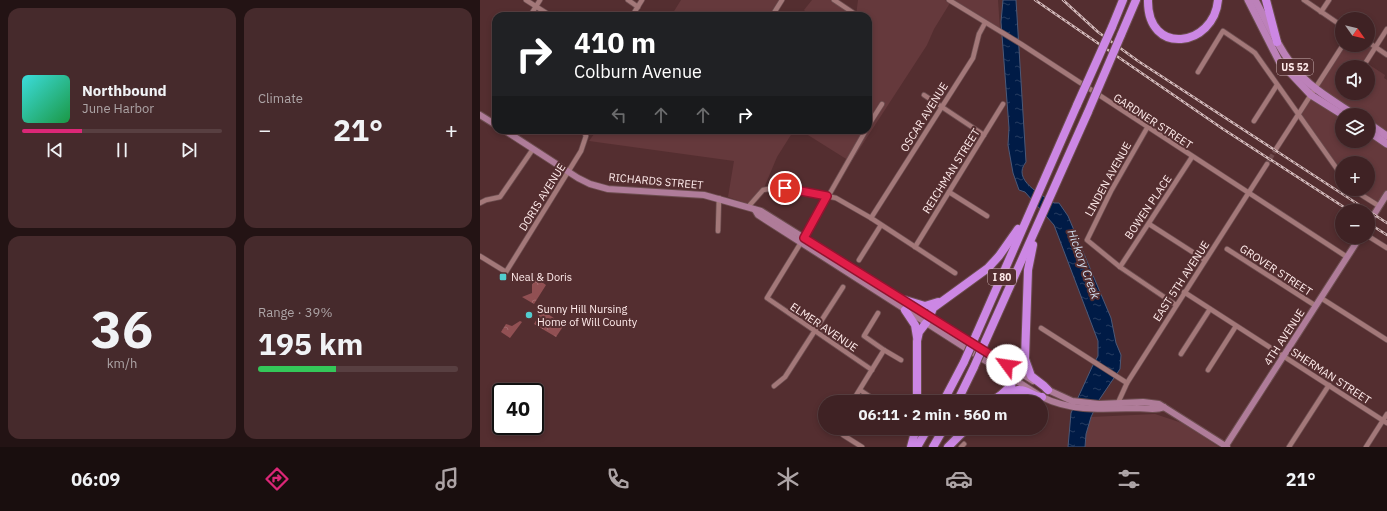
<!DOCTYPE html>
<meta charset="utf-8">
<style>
:root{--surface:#3f2224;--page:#462a2c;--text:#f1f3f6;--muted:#ada4a6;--line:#583f41;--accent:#db2777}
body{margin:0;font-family:"IBM Plex Sans",sans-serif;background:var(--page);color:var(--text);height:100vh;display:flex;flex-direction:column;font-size:15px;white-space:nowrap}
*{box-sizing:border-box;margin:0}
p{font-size:13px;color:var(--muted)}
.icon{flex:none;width:22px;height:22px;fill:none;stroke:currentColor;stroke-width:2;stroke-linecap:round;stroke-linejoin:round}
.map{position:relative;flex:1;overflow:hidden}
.side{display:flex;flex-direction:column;gap:8px;padding:8px;background:#231314;width:480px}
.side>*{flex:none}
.banner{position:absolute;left:12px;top:12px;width:380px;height:122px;border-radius:12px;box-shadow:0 2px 6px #0003,0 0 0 1px var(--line);background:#202124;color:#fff;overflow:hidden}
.needle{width:26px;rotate:124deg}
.fabs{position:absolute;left:855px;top:12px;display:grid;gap:8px}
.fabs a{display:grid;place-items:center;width:40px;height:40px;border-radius:50%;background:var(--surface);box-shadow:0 2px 6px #0003,0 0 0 1px var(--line);font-size:20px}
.speed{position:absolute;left:12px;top:383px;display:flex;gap:8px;font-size:20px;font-weight:700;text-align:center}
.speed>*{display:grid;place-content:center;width:52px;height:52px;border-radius:50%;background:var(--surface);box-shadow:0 2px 6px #0003,0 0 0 1px var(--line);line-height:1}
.speed .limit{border:2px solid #111;border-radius:6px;background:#fff;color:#111}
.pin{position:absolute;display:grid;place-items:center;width:34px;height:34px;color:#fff;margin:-17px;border:2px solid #fff;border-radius:50%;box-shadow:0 1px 4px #0007}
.me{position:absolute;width:44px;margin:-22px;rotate:301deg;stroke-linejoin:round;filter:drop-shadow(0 0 3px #0008)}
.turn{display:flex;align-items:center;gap:14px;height:84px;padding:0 16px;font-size:18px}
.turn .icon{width:52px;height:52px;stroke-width:2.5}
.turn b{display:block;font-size:28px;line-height:34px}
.lanes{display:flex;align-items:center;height:38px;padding:0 16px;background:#0003;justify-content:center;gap:20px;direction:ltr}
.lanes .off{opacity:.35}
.big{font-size:30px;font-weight:700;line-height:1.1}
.side .tile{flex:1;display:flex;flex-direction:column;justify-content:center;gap:6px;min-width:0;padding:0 14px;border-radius:12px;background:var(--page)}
.side .dial{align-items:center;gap:0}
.dial b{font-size:52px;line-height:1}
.song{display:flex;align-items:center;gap:12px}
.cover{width:48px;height:48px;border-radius:6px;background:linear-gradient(135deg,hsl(180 70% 55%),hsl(140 70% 35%))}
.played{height:4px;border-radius:2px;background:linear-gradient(90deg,var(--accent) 30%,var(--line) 30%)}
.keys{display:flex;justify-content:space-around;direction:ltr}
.heat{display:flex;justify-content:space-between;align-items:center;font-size:22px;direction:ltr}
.charge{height:6px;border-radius:3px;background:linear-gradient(90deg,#34c759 39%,var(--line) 0)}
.side .tiles{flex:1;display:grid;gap:8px;grid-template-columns:repeat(2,1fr)}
.trip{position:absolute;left:338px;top:395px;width:230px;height:40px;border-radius:20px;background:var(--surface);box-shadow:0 2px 6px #0003,0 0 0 1px var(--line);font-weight:700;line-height:40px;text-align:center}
.dock{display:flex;height:64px;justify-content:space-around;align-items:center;background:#190e0e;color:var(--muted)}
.dock .icon{width:28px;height:28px}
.dock .active{color:var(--accent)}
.dock b{font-size:18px;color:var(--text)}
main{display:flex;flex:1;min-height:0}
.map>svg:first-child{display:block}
.built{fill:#65393c;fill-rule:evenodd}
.park{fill:url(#park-crowns)}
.water{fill:url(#water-ripples);stroke:#4c5978}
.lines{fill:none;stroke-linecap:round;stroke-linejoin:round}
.street-tunnel{stroke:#6e4a4c;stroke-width:4.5;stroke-dasharray:4.5 2;stroke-linecap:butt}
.street-casing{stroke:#6c4d4f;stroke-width:6}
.secondary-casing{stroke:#6c4d4f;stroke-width:8}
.primary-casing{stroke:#6c4d4f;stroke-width:9}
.highway-casing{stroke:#6c4d4f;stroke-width:10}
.street{stroke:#a37879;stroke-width:4.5}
.secondary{stroke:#af7c99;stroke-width:6}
.primary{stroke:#bc81b9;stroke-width:7}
.highway{stroke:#cc87e4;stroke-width:8}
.rail-casing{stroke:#d5bcbd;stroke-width:2.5}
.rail{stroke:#542e30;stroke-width:1;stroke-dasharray:3;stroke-linecap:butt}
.highway-bridge-casing{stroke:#6c4d4f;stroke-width:10;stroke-linecap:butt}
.highway-bridge{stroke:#cc87e4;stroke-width:8}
.route-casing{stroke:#92132f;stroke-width:10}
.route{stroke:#e11d48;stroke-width:7}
.poi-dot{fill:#52cdcf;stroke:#542e30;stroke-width:1.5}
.labels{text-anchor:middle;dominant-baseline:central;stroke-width:4;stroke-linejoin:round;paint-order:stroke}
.shield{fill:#542e30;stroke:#ccb2b3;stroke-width:1}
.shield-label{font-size:10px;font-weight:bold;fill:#ffebeb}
.street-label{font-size:11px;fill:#ffebeb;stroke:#542e30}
.poi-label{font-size:11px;fill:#ffebeb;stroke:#542e30;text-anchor:start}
.water-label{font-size:12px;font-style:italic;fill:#d0ddef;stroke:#542e30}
</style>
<main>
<section class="side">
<div class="tiles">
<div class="tile">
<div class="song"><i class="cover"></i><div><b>Northbound</b><p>June Harbor</p></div></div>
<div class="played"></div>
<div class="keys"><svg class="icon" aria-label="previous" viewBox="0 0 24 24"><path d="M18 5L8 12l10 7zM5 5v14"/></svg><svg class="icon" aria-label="pause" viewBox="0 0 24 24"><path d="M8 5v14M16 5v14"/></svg><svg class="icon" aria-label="next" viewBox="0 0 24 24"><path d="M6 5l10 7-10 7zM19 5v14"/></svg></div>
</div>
<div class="tile"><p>Climate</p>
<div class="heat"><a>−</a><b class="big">21°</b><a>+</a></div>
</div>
<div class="tile dial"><b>36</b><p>km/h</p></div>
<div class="tile"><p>Range · 39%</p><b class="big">195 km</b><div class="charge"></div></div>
</div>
</section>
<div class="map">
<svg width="907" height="447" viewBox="0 0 907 447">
<defs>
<pattern id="park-crowns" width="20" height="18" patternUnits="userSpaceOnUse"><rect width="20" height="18" fill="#915053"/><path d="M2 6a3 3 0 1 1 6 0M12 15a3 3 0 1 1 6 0" fill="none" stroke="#a2696c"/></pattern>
<pattern id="water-ripples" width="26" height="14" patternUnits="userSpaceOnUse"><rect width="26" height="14" fill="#001b46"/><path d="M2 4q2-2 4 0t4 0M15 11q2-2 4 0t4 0" fill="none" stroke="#263c61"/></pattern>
</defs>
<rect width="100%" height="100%" fill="#542e30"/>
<!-- built -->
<g class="built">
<path d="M201 0H299L289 16H191Z"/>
<path d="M332 0H352L375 16H330L324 10Z"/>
<path d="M378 0H465L470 3 454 29 447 45 371 162 320 130H388V16H376Z"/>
<path d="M472 0H518L520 30Z"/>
<path d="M888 43 894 48 885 62 905 75 904 78 907 80V195L900 206 873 189H888V163H862V174L819 115 864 45H888ZM862 67H888V93H862ZM862 115H888V141H862Z"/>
<path d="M117 130H314L297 157 284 188 268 204 248 197 254 161 109 141Z"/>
<path d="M675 414 702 423 739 447H605L606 434 611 417Z"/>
</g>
<!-- park -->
<g class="park">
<path d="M56 278 66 285 54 304 42 297 52 293V285Z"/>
<path d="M62 310 84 325 76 337 54 324Z"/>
<path d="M40 321 42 322 30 338 21 332 26 324 32 326Z"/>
</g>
<!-- water -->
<path class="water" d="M523 0H536L546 162C531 180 562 195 574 203H579L588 216 631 318 636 343 641 355 640 369 619 400 611 417 606 434 605 447H588L591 413 612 367 618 356V341L574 225 545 192 539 190 533 173 528 145 529 128 521 22Z"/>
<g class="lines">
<!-- street-tunnel -->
<path class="street-tunnel" d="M787 164 796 149"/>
<!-- street casing -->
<g class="street-casing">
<g id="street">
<path d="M46 0 71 16"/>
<path d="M148 0 158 7"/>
<path d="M354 0 375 14"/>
<path d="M469 0 541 44 867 257"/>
<path d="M824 0 862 26"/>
<path d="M841 12 849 0"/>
<path d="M50 16 60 0"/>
<path d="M152 16 162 0"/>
<path d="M292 16 302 0"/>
<path d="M888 42 907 55"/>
<path d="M886 62 907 29"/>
<path d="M718 72 743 31 771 50 775 53 862 176"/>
<path d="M444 95 504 135"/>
<path d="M774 121 797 85"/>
<path d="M388 126 402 104"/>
<path d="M667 128 631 191 607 240 640 267 696 305"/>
<path d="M386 130 333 223 287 298 392 370"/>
<path d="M796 149 863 45"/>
<path d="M872 189 899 206"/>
<path d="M469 192 507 216"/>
<path d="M0 203 6 200 20 197 53 149"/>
<path d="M268 207 283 190 293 188 324 191 356 198 391 218 475 273"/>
<path d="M391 218 493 58 499 34 505 23"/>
<path d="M669 224 725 260"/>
<path d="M238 231 239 198"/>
<path d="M888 236 907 248"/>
<path d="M435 247 523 104"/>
<path d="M747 249 836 306"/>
<path d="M0 256 26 272 101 151 106 136 103 130"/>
<path d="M379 260 401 225"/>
<path d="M640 267 712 157"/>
<path d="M704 292 907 423"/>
<path d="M841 298 907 340"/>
<path d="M561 328 647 383"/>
<path d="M404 350 421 360"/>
<path d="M701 354 730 309"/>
<path d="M728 370 756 326"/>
<path d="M294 386 305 377 363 287"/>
<path d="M380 390 398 402"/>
<path d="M372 402 404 350 384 336 398 313"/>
<path d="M637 405 647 383 787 164"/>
<path d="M359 428 363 435 382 447"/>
<path d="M481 447 484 444"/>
<path d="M809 447 849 385"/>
<path d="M886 447 907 414"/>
</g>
</g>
<!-- secondary casing -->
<g class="secondary-casing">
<g id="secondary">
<path d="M0 115 16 125"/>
<path d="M24 130 98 178 110 184 128 189 224 195 281 211 553 381"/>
<path d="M275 210 278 215 562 397C593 412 623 409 657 408 666 408 675 411 684 407"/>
<path d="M888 224 907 194"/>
<path d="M566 389 592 401 619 404 663 402 679 404 747 447"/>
<path d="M745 447 880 237"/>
</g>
</g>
<!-- primary casing -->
<g class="primary-casing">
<g id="primary">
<path d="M768 0 799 61 831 95 863 115"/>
<path d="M775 0C791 29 804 62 830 84 844 96 860 105 875 115"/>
<path d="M888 123 907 136"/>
<path d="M888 131 907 144"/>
</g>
</g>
<!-- highway casing -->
<g class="highway-casing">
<g id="highway">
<path d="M668 0C667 57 734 47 738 0"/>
<path d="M786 0 797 42"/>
<path d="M632 27 643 0"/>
<path d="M641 35 656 0"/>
<path d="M425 300 445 306 458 302"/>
<path d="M425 310 435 325 437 337"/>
<path d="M450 316 453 308 508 268 519 256 538 229"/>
<path d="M496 335 597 105"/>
<path d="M505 342 608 112"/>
<path d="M545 359 551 376 564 386 568 390"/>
<path d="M537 371 542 367 545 358 548 270 553 245"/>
<path d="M518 397C525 394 532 389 540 390 548 390 554 398 562 397"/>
<path d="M437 402V341L439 332 446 323"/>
<path d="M463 402 484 362"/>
<path d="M477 402 494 367"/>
<path d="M513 402 531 386 533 378"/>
<path d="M431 447 436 428"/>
<path d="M437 447 448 428"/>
<path d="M453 447 464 428"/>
<path d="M468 447 487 428"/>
</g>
</g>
<!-- street -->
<use href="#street" class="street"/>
<!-- secondary -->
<use href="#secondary" class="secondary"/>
<!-- primary -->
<use href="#primary" class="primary"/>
<!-- highway -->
<use href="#highway" class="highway"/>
<!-- rail casing -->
<g class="rail-casing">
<g id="rail">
<path d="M555 0 743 129 870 211"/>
<path d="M583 0 618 32 658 61 907 223"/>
<path d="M888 223 907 235"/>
</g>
</g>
<!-- rail -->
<use href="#rail" class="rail"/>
<!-- highway-bridge casing -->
<g class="highway-bridge-casing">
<g id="highway-bridge">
<path d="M597 105 632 27"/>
<path d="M608 112 641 35"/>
<path d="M484 362 496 335"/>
<path d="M494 367 505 342"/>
</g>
</g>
<!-- highway-bridge -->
<use href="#highway-bridge" class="highway-bridge"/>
</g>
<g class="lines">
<!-- route casing -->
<g class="route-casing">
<path id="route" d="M305 188 347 196 324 238 527 365"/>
</g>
<!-- route -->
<use href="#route" class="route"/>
</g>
<!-- markers -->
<g class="poi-dot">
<rect x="19" y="273" width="8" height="8" rx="2"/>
<circle cx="49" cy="315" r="4"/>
</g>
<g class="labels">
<!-- shield labels -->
<g class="shield">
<rect x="797" y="59" width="36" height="16" rx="3"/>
<rect x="508" y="269" width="28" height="16" rx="3"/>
</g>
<g class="shield-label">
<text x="815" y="67">US 52</text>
<text x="522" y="277">I 80</text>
</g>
<!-- street labels -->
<g class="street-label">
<text transform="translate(444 117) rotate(-58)">OSCAR AVENUE</text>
<text transform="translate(673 121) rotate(33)">GARDNER STREET</text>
<text transform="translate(471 171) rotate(-58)">REICHMAN STREET</text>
<text transform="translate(628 179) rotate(-61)">LINDEN AVENUE</text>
<text transform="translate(176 181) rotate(5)">RICHARDS STREET</text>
<text transform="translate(62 197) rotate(-58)">DORIS AVENUE</text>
<text transform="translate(668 207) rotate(-56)">BOWEN PLACE</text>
<text transform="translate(796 270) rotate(33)">GROVER STREET</text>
<text transform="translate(701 281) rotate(-57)">EAST 5TH AVENUE</text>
<text transform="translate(344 327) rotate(34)">ELMER AVENUE</text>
<text transform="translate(804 337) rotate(-57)">4TH AVENUE</text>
<text transform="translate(851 376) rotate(33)">SHERMAN STREET</text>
</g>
<!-- poi labels -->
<g class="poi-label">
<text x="31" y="277">Neal &amp; Doris</text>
<text x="57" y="309">Sunny Hill Nursing<tspan x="57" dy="13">Home of Will County</tspan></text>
</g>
<!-- water labels -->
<g class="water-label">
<text transform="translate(604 264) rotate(70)">Hickory Creek</text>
</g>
</g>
</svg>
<div class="fabs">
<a><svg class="needle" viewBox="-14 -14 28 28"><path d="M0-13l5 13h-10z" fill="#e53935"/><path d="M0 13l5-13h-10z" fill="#ada4a6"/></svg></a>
<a><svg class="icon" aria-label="sound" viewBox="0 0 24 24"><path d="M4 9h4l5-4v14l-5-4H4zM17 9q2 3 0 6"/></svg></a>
<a><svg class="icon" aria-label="layers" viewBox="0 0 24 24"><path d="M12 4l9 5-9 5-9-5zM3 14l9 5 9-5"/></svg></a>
<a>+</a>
<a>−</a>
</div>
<div class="speed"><div class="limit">40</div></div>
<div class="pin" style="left:305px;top:188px;background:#d93025"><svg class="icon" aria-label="arrive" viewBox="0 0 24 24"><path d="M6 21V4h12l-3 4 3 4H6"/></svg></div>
<svg class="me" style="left:527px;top:365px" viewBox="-20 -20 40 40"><circle r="19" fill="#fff"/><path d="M0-13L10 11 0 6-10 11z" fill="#e11d48"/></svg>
<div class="trip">06:11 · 2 min · 560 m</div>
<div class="banner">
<div class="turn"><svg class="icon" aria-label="right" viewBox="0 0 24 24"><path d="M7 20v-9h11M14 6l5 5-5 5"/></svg><div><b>410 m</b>Colburn Avenue</div></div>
<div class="lanes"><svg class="icon off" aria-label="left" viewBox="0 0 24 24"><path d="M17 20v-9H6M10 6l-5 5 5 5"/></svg><svg class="icon off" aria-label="ahead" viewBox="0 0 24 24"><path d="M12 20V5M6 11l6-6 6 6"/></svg><svg class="icon off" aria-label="ahead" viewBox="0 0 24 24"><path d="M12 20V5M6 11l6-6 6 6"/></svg><svg class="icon" aria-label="right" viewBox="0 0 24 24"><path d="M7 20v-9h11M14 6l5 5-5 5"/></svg></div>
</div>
</div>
</main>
<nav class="dock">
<b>06:09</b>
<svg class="icon active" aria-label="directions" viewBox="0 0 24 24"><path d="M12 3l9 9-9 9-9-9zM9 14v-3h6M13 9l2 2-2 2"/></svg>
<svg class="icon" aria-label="music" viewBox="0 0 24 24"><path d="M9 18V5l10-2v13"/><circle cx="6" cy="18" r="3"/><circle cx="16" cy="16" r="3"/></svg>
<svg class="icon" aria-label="phone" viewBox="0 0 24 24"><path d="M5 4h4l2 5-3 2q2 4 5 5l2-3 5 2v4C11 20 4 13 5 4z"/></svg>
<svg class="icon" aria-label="climate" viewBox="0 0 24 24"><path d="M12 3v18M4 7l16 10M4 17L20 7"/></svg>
<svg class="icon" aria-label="car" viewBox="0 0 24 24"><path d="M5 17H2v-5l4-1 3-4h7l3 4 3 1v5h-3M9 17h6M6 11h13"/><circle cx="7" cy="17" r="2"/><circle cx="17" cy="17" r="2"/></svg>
<svg class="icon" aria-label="filters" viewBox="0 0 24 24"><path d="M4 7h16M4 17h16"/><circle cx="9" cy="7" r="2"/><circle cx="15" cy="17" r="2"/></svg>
<b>21°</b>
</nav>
